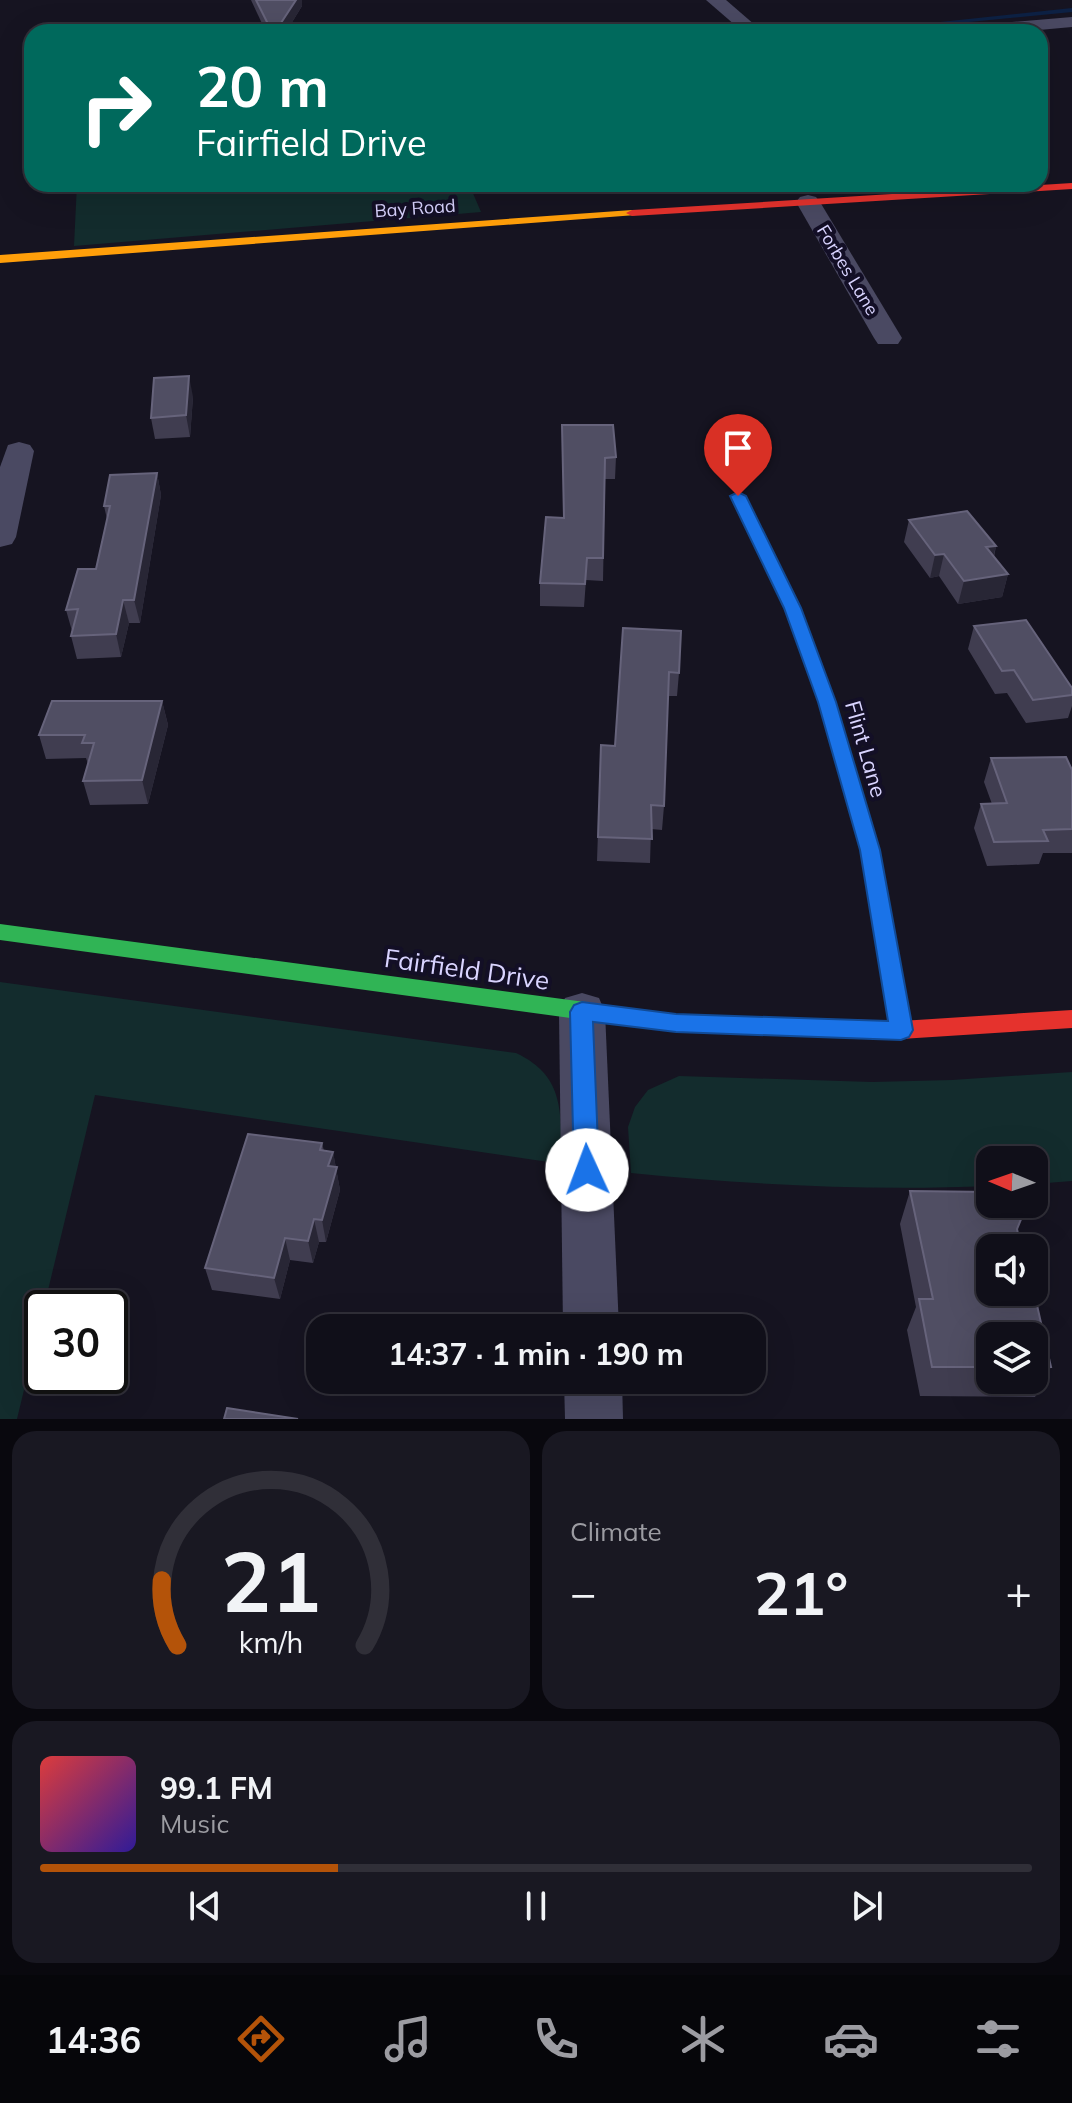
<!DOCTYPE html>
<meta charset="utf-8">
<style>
:root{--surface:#100f19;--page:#191822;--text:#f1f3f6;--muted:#9c9ca2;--line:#302f38;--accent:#b45309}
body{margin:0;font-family:Mulish,sans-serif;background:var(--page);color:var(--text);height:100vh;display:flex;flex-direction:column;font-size:30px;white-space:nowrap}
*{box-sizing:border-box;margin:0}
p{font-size:26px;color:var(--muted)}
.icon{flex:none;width:44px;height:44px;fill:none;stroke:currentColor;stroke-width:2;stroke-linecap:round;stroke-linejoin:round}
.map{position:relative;height:1419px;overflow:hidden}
.sheet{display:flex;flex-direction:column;gap:12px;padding:12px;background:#09080e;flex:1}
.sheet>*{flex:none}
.hud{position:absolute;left:24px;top:24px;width:1024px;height:168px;border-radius:24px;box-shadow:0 8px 32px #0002,0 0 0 2px var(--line);background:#00695c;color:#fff;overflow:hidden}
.needle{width:52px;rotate:272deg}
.tools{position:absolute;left:976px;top:1146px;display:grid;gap:16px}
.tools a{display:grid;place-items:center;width:72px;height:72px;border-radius:16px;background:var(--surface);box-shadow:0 8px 32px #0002,0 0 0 2px var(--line);font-size:40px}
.speed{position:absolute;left:24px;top:1290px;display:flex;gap:16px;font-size:40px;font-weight:700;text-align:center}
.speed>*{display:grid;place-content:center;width:104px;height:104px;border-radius:50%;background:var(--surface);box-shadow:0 8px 32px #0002,0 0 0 2px var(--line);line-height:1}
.speed .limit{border:4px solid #111;border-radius:12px;background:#fff;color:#111}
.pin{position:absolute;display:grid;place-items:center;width:68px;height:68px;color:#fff;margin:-82px -34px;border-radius:50% 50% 50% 0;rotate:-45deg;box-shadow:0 0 8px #0007}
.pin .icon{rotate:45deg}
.me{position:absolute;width:88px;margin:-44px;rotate:358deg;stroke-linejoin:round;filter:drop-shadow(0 0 6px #0008)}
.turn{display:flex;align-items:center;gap:28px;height:168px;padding:0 40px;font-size:36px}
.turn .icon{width:104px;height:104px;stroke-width:2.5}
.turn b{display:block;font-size:56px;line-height:68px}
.big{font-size:60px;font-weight:700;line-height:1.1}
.sheet .widget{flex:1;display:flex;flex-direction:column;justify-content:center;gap:12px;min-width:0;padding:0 28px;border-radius:24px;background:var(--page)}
.sheet .dial{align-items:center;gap:0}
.dial svg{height:208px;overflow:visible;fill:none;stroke:var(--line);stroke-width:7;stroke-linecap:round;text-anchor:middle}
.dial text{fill:var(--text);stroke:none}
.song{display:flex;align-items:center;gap:24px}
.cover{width:96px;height:96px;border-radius:12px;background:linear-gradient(135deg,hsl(0 70% 55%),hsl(250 70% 35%))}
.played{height:8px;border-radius:4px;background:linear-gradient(90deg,var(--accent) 30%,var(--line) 30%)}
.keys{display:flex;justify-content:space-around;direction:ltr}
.heat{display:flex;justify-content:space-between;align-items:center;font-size:44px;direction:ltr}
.sheet .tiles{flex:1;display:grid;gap:12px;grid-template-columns:1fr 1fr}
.widget:last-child{grid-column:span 2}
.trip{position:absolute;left:306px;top:1314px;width:460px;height:80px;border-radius:24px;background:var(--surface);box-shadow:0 8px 32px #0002,0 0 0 2px var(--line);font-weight:700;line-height:80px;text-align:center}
.tab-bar{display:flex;height:128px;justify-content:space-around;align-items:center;background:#06060a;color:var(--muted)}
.tab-bar .icon{width:56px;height:56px}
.tab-bar .on{color:var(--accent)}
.tab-bar b{font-size:36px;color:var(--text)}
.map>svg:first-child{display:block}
.green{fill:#132c2d}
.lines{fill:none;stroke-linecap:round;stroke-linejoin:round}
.stream{fill:#0d2144;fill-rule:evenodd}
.street{fill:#4a4962;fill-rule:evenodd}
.fast{fill:#30b455;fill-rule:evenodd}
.slow{fill:#ff9f0a;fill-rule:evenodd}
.jam{fill:#e5322d;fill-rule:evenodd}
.wall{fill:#403d50;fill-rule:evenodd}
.shaded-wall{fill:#282635}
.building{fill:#504e63;stroke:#66637b;stroke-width:2}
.route{fill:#1a73e8;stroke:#114b97;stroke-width:2}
.labels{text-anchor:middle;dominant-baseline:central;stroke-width:8;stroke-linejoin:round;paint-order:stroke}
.far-street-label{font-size:18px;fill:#d9d4ff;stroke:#130f26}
.street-label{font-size:22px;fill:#d9d4ff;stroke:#130f26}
.near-street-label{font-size:26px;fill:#d9d4ff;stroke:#130f26}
</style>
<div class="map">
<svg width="1072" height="1419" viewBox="0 0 1072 1419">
<rect width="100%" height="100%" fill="#161421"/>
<!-- green -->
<g class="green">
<path d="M77 184H469L481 212 74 246Z"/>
<path d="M0 982 516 1053C567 1077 560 1115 562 1164L95 1095 17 1419H0Z"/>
<path d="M1072 1072V1181L1034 1184V1160H990V1186C869 1191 751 1185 631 1173L628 1127 635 1107 648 1090 679 1076 872 1082 952 1080Z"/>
</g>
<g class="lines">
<!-- stream -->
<path class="stream" d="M1072 8V12L866 32H846Z"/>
<!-- street -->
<g class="street">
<path d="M706 0H726L763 32H743Z"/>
<path d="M1072 17V27L1017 32H942L951 27Z"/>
<path d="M808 195 816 197 820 202 902 338 898 344H878L874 338 796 202 800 197Z"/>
<path d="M19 442 30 445 34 451 16 537 12 544 0 547V467L8 445Z"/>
<path d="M582 993 599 998 605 1012 619 1328H563L559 1012 565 998Z"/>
<path d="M564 1380H622L623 1419H565Z"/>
</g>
<!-- fast -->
<path class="fast" d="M0 924 585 1002 593 1005 596 1011 593 1017 585 1020 0 940Z"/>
<!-- slow -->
<g class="slow">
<path d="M632 210 636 211V215L0 263V255Z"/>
<path d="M738 491 746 496 800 608 836 702 880 850 912 1030 909 1037 901 1039 893 1037 890 1030 860 850 818 702 784 608 730 496Z"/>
</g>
<!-- jam -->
<g class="jam">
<path d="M1072 183V189L632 216 626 213 632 210Z"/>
<path d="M585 1002 676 1014 901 1021 1072 1010V1028L901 1039 676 1032 577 1017 574 1011 577 1005Z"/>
</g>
</g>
<!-- wall -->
<g class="wall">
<path d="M251 0H302V6L286 32H266Z"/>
<path d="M193 397 190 437 155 439 151 418Z"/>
<path d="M562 425 616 457 615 479H605L603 581 586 580 584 607 540 606V583L564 518Z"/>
<path d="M157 473 161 495 140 623H129L121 657 77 659 71 636 72 631 66 610 96 569 107 519 104 506Z"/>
<path d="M909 520 996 546 994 557 1008 574 1002 597 958 604 939 576 930 578 904 542Z"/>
<path d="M974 626 1072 688V706L1068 718 1026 723 1007 693 995 694 968 649Z"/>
<path d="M623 628 679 673 677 696H668L664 806 662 830 651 829 650 863 597 861 601 745 615 746Z"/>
<path d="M162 701 168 725 148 804 90 805 83 781 88 764 86 758 46 759 39 735Z"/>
<path d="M991 758 1072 770V853H1043L1039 864 987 866 974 828 981 804H992L984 782Z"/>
<path d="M322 1143 324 1151 333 1152 340 1190 326 1242H319L313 1263 290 1260 280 1299 212 1290 205 1268Z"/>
<path d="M910 1191 990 1248 1034 1294 1051 1367 1035 1397 920 1396 907 1330 916 1307 900 1224ZM990 1336H1034V1380H990Z"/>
</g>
<!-- shaded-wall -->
<g class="shaded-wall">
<path d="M296 0H302V6L286 32H275Z"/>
<path d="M189 376 193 397 190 437 186 415Z"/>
<path d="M157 473 161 495 140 623 134 600Z"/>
<path d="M996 546 990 569 986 547Z"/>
<path d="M944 554 939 576 930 578 935 555Z"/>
<path d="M1008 574 1002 597 958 604 964 581Z"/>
<path d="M123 600 129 623 121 657 116 634Z"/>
<path d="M162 701 168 725 148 804 142 780Z"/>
<path d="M333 1152 340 1190 326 1242 322 1220 328 1166Z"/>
<path d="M314 1219 319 1242 313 1263 308 1241Z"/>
<path d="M285 1238 290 1260 280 1299 274 1278Z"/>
</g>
<!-- building -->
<g class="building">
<path d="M256 0H296L275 32H272Z"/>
<path d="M189 376 186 415 151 418 154 378Z"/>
<path d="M562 425H613L616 457 605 458 603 558H587L585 584 540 583 546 517 564 518Z"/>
<path d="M157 473 134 600H123L116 634 71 636 78 609 66 610 78 569H96L110 506H104L110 475Z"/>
<path d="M967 511 996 546 986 547 1008 574 964 581 944 554 935 555 909 520Z"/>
<path d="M1026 620 1072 688V695L1033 700 1014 670 1002 671 974 626Z"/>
<path d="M623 628 681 631 679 673 669 672 664 806 651 805 652 839 598 837 601 745 615 746Z"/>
<path d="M52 701H162L142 780 83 781 94 743H82L85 735H39Z"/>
<path d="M1066 757 1072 770V829L1043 830 1048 841 994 842 981 804 1007 803 991 758Z"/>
<path d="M248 1134 322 1143 320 1150 333 1152 328 1166 337 1167 322 1220 314 1219 308 1241 285 1238 274 1278 205 1268Z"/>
<path d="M910 1191 990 1192V1204H1012L1022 1217 1017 1229 1021 1248H990V1292H1034L1051 1367H1034V1336H990V1367H932L919 1299H933Z"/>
<path d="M1034 1276 1039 1284 1034 1291Z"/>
<path d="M227 1408 298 1419H224Z"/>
</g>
<!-- route -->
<path class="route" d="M738 492 746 496 801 608 836 702 880 850 913 1030 909 1037 901 1040 676 1032 593 1022 599 1170 595 1178 587 1181 578 1178 574 1170 570 1012 574 1005 582 1002 676 1014 888 1021 860 850 818 702 784 608 730 496Z"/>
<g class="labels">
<!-- far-street labels -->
<g class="far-street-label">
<text transform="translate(415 208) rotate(-4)">Bay Road</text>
<text transform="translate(848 270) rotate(59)">Forbes Lane</text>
</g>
<!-- street labels -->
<g class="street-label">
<text transform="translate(866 749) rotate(74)">Flint Lane</text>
</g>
<!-- near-street labels -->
<g class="near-street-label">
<text transform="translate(467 969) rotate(8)">Fairfield Drive</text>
</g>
</g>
</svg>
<div class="tools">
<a><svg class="needle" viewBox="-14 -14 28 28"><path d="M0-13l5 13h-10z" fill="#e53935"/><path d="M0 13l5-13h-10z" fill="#9c9ca2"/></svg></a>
<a><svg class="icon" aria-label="sound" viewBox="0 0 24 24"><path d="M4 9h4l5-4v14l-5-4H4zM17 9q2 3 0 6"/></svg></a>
<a><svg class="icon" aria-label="layers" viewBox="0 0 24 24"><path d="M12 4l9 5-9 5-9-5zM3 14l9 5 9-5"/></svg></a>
</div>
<div class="speed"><div class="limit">30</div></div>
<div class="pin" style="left:738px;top:496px;background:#d93025"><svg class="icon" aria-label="arrive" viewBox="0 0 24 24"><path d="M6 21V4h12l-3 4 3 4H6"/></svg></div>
<svg class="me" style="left:587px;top:1170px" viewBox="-20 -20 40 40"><circle r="19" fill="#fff"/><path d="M0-13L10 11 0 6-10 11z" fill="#1a73e8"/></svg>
<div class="trip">14:37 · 1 min · 190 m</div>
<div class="hud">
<div class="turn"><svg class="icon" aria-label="right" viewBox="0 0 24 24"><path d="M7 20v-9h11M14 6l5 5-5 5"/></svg><div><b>20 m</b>Fairfield Drive</div></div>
</div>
</div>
<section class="sheet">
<div class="tiles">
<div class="widget dial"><svg viewBox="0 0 100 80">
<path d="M14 69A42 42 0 1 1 86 69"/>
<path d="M14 69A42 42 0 0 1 8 44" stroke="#b45309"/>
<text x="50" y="56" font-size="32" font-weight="700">21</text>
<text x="50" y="72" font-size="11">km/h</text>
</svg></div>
<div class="widget"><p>Climate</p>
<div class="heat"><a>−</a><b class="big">21°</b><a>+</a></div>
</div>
<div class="widget">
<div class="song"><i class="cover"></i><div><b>99.1 FM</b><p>Music</p></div></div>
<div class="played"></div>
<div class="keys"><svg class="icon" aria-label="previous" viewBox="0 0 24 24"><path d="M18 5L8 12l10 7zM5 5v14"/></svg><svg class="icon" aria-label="pause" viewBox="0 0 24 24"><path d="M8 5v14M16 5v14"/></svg><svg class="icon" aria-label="next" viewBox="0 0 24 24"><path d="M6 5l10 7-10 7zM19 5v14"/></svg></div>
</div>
</div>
</section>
<nav class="tab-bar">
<b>14:36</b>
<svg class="icon on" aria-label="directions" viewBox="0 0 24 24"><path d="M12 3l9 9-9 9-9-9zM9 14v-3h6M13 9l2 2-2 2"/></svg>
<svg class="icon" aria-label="music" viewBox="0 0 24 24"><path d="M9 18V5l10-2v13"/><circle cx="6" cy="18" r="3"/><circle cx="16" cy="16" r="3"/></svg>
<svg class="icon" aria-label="phone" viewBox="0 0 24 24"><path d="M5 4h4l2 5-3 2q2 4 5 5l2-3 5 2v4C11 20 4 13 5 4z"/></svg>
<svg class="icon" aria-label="climate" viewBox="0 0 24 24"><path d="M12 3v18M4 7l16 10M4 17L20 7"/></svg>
<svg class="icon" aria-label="car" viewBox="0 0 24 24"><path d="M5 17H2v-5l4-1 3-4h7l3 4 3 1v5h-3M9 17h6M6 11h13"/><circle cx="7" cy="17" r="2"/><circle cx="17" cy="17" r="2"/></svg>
<svg class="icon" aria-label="filters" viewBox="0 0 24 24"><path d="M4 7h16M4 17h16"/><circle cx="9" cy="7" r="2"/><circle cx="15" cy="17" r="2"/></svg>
</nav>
